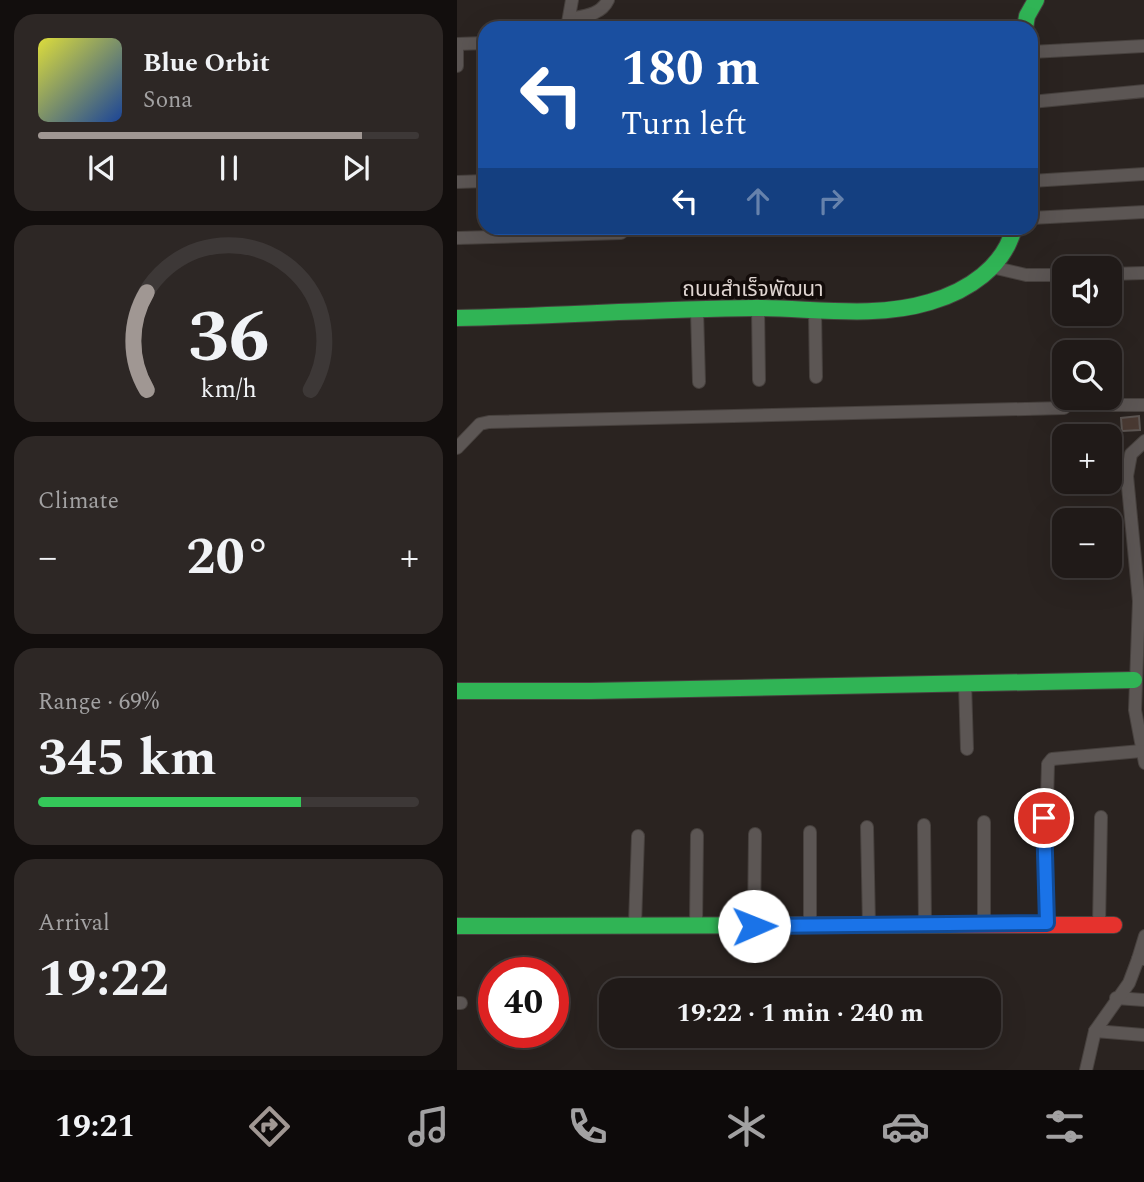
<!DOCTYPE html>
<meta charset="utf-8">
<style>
:root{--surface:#201a18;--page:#2d2725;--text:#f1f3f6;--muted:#a2a1a2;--line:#3d3837;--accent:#a09793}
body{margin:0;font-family:Spectral,"Noto Sans Thai",serif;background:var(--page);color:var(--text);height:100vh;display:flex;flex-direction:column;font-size:26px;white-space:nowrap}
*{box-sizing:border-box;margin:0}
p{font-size:23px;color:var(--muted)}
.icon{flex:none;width:38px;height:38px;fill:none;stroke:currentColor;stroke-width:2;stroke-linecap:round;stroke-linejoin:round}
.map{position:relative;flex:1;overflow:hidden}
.side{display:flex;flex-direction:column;gap:14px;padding:14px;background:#120e0d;width:457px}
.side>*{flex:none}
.banner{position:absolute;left:21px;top:21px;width:560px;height:214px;border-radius:21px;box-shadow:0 7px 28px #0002,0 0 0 2px var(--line);background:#1a4fa0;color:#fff;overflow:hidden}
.tools{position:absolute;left:595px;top:256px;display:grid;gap:14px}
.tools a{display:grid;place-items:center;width:70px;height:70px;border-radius:14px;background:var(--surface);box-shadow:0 7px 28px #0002,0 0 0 2px var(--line);font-size:35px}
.speed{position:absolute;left:21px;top:957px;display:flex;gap:14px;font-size:35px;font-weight:700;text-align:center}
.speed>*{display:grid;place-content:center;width:91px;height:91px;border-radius:50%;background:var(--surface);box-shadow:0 7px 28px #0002,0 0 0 2px var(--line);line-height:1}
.speed .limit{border:10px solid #d22;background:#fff;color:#111}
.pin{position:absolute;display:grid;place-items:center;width:60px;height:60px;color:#fff;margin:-30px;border:4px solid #fff;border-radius:50%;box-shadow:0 2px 7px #0007}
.me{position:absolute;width:77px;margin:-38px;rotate:89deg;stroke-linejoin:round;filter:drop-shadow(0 0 5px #0008)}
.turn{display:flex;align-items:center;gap:24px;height:147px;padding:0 28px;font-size:32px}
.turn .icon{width:91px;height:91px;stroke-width:2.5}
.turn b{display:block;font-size:49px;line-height:60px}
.lanes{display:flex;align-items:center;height:66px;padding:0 28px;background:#0003;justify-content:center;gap:35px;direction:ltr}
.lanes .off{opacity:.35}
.big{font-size:52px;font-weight:700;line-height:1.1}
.side .card{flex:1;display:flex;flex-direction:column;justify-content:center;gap:10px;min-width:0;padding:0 24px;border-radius:21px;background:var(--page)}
.side .dial{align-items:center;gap:0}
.dial svg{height:182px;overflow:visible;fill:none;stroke:var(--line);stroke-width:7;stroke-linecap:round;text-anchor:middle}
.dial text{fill:var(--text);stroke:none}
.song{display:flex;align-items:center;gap:21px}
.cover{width:84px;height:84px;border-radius:10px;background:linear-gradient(135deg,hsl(60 70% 55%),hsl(220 70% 35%))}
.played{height:7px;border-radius:4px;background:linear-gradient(90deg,var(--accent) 85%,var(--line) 85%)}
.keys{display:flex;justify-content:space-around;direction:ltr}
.heat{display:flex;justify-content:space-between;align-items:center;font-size:38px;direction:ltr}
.charge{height:10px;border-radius:5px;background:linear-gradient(90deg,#34c759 69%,var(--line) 0)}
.trip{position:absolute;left:142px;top:978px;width:402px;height:70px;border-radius:21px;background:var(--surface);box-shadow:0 7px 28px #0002,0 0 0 2px var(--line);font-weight:700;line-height:70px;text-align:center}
.menu{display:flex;height:112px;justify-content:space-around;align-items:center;background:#0d0a0a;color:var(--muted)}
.menu .icon{width:49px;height:49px}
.menu .on{color:var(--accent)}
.menu b{font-size:32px;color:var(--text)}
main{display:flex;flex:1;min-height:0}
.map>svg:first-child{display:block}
.building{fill:#4a3a33;stroke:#5c5552;stroke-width:2}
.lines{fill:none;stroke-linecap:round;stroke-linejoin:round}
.street-casing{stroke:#47413e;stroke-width:14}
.fast-casing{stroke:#47413e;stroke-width:18}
.jam-casing{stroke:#47413e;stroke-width:18}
.street{stroke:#5c5654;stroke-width:12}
.fast{stroke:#30b455;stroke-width:16}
.jam{stroke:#e5322d;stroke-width:16}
.route-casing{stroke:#114b97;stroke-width:18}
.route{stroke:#1a73e8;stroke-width:12}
.labels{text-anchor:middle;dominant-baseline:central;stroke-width:7;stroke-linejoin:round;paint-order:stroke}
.street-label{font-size:21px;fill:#dfd5d1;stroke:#130c0a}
</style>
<main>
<section class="side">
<div class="card">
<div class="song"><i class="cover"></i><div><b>Blue Orbit</b><p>Sona</p></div></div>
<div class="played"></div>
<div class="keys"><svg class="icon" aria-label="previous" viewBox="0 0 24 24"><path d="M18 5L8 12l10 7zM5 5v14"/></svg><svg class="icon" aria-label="pause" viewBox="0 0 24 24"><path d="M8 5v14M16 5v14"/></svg><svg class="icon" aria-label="next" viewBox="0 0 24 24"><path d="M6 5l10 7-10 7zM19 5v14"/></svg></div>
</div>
<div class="card dial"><svg viewBox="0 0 100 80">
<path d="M14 69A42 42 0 1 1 86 69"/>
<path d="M14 69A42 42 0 0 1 14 26" stroke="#a09793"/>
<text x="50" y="56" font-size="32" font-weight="700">36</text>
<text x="50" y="72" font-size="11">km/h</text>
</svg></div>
<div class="card"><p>Climate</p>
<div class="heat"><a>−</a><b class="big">20°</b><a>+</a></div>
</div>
<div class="card"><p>Range · 69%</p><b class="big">345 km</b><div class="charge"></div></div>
<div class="card"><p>Arrival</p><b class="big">19:22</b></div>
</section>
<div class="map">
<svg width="688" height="1070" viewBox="0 0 688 1070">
<rect width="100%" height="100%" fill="#2a2320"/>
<!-- building -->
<path class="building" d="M682 416 683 430 665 431 664 418Z"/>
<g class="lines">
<!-- street casing -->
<g class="street-casing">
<g id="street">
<path d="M112 19C127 16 144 15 151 0"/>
<path d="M110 28 115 0"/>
<path d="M0 44 28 43"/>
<path d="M574 52 688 46"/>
<path d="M0 66V44"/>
<path d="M574 102 688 91"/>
<path d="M574 181 688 174"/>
<path d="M0 182 28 181"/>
<path d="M574 218 688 212"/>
<path d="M0 238 164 233"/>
<path d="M535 267 569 275H607"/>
<path d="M653 274 688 273"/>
<path d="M301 308 302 380"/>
<path d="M240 311 242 382"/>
<path d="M358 311 359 377"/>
<path d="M629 405H688"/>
<path d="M688 441 674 454 670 476 682 601 678 710 688 763"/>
<path d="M0 448 23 424 32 422 607 408"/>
<path d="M508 683 510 749"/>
<path d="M590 800 591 764 595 759 684 751"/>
<path d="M587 818 590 923"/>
<path d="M527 822V924"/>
<path d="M467 825 468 925"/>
<path d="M410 827 412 925"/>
<path d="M178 924 181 836"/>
<path d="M353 925V832"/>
<path d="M642 925 644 817"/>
<path d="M239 926 240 835"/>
<path d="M297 926 298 834"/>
<path d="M681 959 688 936"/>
<path d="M659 998 688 1000"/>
<path d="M0 1003H4"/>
<path d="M638 1031 688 1035"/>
<path d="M629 1070 638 1031 672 983 681 959H688"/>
</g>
</g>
<!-- fast casing -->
<g class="fast-casing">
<g id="fast">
<path d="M568 28 570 16 579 0"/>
<path d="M0 318C99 316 199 309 298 308 356 308 417 319 473 302 511 291 547 267 557 228"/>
<path d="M0 691H133L677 680"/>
<path d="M0 926 468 925"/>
</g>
</g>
<!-- jam casing -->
<g class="jam-casing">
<path id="jam" d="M468 925H657"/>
</g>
<!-- street -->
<use href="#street" class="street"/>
<!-- fast -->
<use href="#fast" class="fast"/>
<!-- jam -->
<use href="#jam" class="jam"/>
</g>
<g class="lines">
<!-- route casing -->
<g class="route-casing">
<path id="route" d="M297 926 590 923 587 818"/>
</g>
<!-- route -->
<use href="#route" class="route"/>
</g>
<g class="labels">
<!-- street labels -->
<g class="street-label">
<text x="296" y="290">ถนนสำเร็จพัฒนา</text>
</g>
</g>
</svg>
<div class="tools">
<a><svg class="icon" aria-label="sound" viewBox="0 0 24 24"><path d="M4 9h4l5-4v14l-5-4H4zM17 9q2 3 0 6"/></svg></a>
<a><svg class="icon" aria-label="search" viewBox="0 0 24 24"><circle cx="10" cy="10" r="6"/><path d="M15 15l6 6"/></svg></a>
<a>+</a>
<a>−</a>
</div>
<div class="speed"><div class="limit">40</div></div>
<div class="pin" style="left:587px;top:818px;background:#d93025"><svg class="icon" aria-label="arrive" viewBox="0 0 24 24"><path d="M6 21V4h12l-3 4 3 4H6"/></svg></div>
<svg class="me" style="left:297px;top:926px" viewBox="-20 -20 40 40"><circle r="19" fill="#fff"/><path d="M0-13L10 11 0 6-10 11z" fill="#1a73e8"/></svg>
<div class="trip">19:22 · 1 min · 240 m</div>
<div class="banner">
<div class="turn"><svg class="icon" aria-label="left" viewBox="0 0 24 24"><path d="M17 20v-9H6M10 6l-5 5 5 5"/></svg><div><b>180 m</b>Turn left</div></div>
<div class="lanes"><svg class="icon" aria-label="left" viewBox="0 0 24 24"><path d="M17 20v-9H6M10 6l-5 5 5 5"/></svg><svg class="icon off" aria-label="ahead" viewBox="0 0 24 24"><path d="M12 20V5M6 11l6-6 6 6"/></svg><svg class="icon off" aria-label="right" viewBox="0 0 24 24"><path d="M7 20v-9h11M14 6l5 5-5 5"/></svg></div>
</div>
</div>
</main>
<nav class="menu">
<b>19:21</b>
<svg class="icon on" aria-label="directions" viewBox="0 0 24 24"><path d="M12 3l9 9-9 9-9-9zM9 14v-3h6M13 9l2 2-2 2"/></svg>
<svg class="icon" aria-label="music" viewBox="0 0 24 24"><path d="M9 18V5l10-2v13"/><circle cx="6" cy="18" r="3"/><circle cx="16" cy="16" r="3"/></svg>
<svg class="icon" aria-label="phone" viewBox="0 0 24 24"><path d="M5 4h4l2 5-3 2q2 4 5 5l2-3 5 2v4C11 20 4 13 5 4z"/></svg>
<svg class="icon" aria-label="climate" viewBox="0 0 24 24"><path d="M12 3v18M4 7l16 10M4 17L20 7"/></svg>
<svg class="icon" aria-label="car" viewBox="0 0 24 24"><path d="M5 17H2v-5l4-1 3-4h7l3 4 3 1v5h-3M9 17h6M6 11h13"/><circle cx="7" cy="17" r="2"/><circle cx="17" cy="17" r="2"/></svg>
<svg class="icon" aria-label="filters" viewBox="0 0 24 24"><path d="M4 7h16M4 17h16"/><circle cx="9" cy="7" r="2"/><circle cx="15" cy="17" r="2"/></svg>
</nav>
